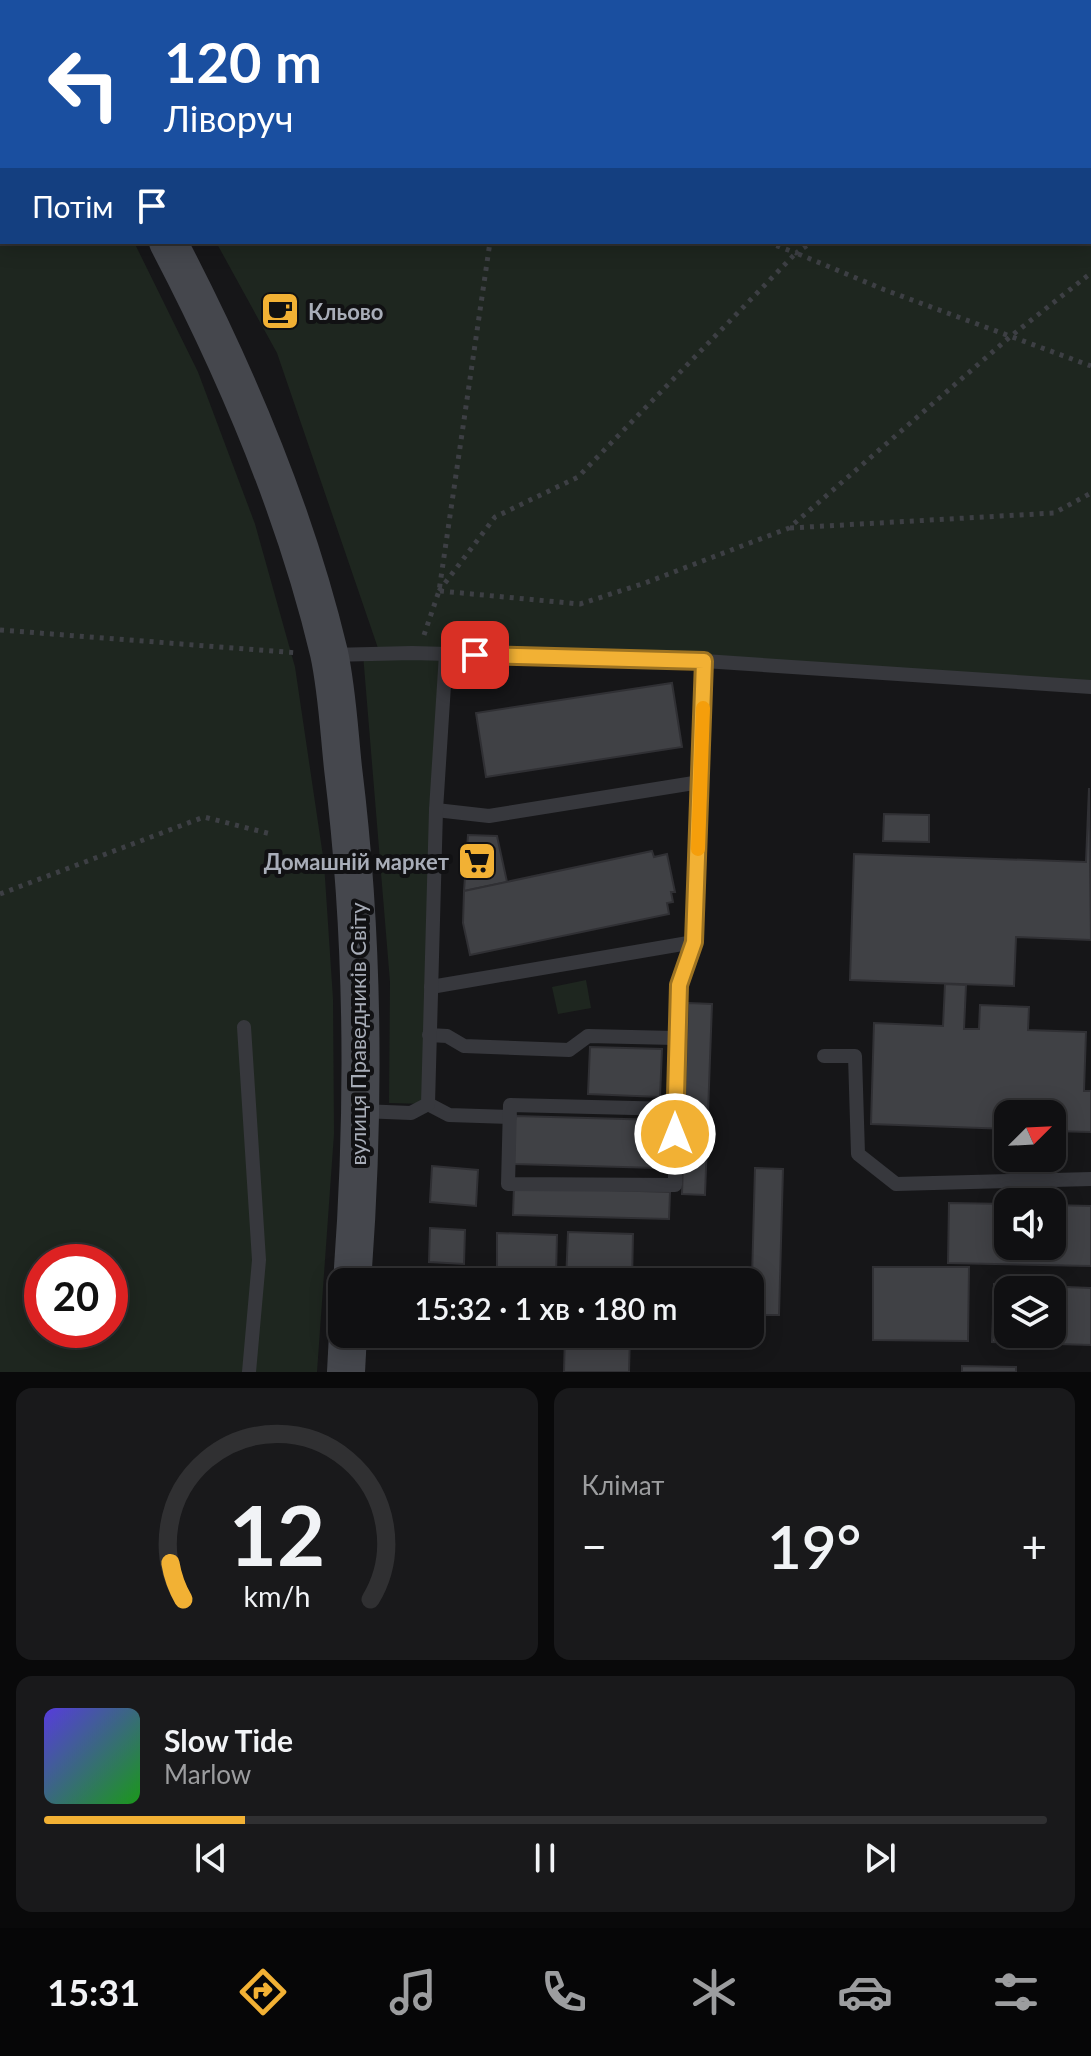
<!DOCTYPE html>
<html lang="uk">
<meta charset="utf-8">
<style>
:root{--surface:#101012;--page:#19191b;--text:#f1f3f6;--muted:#9c9d9f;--line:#303032;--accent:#f2b134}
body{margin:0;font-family:Lato,sans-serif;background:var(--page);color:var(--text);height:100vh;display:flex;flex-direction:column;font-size:30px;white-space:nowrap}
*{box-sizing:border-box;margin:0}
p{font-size:26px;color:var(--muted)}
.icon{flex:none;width:44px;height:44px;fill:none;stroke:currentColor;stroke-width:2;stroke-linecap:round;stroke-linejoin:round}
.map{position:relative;height:1372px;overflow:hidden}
.details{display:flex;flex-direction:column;gap:16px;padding:16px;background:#09090a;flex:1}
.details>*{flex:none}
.hud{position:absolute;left:0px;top:0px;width:1092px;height:244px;box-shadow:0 4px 20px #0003,0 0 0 2px var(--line);background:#1a4fa0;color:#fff;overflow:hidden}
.needle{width:52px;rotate:66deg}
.fabs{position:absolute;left:994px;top:1100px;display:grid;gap:16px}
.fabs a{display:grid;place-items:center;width:72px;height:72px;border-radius:16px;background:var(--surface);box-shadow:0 4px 20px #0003,0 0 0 2px var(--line);font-size:40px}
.speed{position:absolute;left:24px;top:1244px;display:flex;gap:16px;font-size:40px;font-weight:700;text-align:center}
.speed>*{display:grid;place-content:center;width:104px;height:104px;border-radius:50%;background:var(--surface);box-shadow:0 4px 20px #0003,0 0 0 2px var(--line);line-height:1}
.speed .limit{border:12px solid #d22;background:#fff;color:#111}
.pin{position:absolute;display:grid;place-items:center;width:68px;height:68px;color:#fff;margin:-34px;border-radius:16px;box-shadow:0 4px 12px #0006}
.me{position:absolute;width:88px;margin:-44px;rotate:0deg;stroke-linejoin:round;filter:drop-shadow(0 0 6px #0008)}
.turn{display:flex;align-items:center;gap:28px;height:168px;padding:0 32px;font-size:36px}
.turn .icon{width:104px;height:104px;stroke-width:2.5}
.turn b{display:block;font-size:56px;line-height:68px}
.then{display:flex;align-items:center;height:76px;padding:0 32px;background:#0003;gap:16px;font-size:30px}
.big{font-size:60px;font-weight:600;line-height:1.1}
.details .card{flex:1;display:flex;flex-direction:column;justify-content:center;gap:12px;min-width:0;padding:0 28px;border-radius:16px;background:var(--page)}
.details .dial{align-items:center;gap:0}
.dial svg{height:208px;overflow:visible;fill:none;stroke:var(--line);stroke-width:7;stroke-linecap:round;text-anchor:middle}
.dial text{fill:var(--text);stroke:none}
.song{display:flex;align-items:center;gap:24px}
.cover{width:96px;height:96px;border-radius:12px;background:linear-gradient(135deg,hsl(250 70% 55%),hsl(120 70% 35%))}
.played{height:8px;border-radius:4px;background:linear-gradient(90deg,var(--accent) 20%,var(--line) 20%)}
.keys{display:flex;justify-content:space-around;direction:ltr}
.heat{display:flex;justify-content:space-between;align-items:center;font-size:44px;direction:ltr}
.details .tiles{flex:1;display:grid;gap:16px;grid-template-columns:1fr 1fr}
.card:last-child{grid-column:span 2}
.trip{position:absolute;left:328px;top:1268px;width:436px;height:80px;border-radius:16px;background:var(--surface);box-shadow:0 4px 20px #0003,0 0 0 2px var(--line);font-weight:600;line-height:80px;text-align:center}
.dock{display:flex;height:128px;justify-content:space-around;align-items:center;background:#060607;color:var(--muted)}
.dock .icon{width:56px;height:56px}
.dock .active{color:var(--accent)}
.dock b{font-size:36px;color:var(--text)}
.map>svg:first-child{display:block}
.green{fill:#1e261f;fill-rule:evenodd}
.building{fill:#404145;stroke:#303034;stroke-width:2;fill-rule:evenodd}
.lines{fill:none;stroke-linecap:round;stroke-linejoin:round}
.path{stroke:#3d3f44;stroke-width:5;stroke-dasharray:4 6;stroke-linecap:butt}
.service{stroke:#37383d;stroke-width:14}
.secondary{stroke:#45474d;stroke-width:38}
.route-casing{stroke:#9d7322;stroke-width:20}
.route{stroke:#f2b134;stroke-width:14}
.slow{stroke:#f59e0b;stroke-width:14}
.labels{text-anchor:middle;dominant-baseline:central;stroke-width:8;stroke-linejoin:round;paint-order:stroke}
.poi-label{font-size:22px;font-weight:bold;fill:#a8adb8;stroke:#111113;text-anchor:start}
.street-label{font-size:22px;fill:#a8adb8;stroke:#111113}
</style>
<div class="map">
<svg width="1091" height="1372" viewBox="0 0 1091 1372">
<rect width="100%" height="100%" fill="#161618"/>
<!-- green -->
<g class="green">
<path d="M106 0H1091V687L447 654 428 1104 389 1103 390 982 363 654H380L277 353 216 242H1090V2Z"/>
<path d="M0 29 2 242H134L198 372 255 524 295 667 324 863 333 999 334 1134 317 1372H0ZM42 1262H110V1330H42Z"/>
<path d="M586 980 591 1008 558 1014 552 987Z"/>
</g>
<!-- building -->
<g class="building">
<path d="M672 683 682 747 486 777 476 713Z"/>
<path d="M1089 788 1091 940 1016 937 1014 986 850 980 854 854 1086 862Z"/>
<path d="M884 814 929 815V842L883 841Z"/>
<path d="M468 835 497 836 507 882 464 891Z"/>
<path d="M652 851 654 857 667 854 675 892H671L673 902 667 903 669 914 470 955 463 923 464 891Z"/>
<path d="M945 984 966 985 964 1029H979L980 1005 1029 1007 1028 1030 1086 1032 1084 1091H1091V1132L1052 1131V1114H1008V1129L871 1124 874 1023 943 1026Z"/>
<path d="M688 1003 712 1004 705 1195 682 1194Z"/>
<path d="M590 1047 662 1049 660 1097 588 1094Z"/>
<path d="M515 1116 660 1120 658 1168 514 1164Z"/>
<path d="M432 1166 478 1170 476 1206 430 1202Z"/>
<path d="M755 1168 783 1169 779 1315H751Z"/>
<path d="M514 1187 670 1192 669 1219 513 1215Z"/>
<path d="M949 1203 1008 1204V1246H1052V1205L1091 1206V1266L948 1263Z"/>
<path d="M430 1228 465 1230 464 1264 429 1262Z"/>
<path d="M568 1232 633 1234 632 1282H566Z"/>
<path d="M497 1233 557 1235 556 1275 497 1273Z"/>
<path d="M873 1267H969L968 1341 873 1340Z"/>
<path d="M654 1273 693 1274V1282H654Z"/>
<path d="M994 1284 1091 1288V1345L992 1342ZM1008 1290H1052V1334H1008Z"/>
<path d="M565 1334H630L629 1372H564Z"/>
<path d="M962 1366 1016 1367V1372H962Z"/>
</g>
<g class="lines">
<!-- path -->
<g class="path">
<path d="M567 2V0"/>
<path d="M1090 20 1091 19"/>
<path d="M767 242 796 253 812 242"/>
<path d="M790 528 1054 513 1091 493"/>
<path d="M439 591 495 517 578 477 796 253 885 290 1091 366"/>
<path d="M440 591 580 604 645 583 789 528 1011 336 1091 273"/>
<path d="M0 630 298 653"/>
<path d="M424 635 439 591 490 242"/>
<path d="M0 894 204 817 271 834"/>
</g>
<!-- service -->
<g class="service">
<path d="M57 2V0"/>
<path d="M330 655 412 653 704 661 694 942 679 985 675 1038 588 1036 569 1050 464 1046 447 1036 429 1035"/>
<path d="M704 661 1091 687"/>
<path d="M436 810 489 816 700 782"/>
<path d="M431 987 694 942"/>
<path d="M244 1027 259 1260 249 1372"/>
<path d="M824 1056H855L858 1154 896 1184 1091 1179"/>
<path d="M428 1104 449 1115 510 1117"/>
<path d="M675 1109 510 1105 508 1184 675 1185V1038"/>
<path d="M361 1111 411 1113 428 1104 436 810 446 654"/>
</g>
<!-- secondary -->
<g class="secondary">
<path d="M15 0 17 2"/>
<path d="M168 242C236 372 295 510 329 653 337 690 339 730 343 768 364 938 365 1111 352 1282"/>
<path d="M346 1372 348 1334"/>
</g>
</g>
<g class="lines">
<!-- route casing -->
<g class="route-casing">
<path id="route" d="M475 655 704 661 694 942 679 985 675 1134"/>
</g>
<!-- route -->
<use href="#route" class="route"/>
<!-- slow -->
<path class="slow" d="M698 849 703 708"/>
</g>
<!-- icons -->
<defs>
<g id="cafe-square" transform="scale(2)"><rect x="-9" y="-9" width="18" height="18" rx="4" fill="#f2b134" stroke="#111113"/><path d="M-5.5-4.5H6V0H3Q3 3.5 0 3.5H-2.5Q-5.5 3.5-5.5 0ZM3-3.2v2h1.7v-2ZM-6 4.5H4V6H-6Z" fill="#111"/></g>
<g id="supermarket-square" transform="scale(2)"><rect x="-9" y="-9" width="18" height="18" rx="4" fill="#f2b134" stroke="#111113"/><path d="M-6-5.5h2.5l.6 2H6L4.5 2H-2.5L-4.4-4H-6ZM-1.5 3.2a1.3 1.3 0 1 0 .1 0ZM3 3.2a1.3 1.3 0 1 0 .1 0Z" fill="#111"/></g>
</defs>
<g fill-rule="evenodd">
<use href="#cafe-square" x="280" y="311"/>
<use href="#supermarket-square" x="477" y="861"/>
</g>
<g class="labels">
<!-- poi labels -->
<g class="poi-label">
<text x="308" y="311">Кльово</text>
<text x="449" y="861" text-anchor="end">Домашній маркет</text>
</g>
<!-- street labels -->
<g class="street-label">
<text transform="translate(357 1034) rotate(-90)">вулиця Праведників Світу</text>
</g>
</g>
</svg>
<div class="fabs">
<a><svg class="needle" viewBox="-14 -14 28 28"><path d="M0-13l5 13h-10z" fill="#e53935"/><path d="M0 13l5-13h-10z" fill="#9c9d9f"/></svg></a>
<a><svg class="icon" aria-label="sound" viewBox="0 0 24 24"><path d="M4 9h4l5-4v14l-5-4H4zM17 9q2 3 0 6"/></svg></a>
<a><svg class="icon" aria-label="layers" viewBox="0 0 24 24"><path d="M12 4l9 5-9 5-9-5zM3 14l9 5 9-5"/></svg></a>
</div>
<div class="speed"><div class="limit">20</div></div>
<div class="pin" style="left:475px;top:655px;background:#d93025"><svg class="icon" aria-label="arrive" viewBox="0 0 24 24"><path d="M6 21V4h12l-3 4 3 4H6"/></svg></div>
<svg class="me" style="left:675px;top:1134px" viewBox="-20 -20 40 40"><circle r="17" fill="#f2b134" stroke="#fff" stroke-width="3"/><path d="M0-11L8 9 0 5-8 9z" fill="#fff"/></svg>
<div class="trip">15:32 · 1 хв · 180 m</div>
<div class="hud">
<div class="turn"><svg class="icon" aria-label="left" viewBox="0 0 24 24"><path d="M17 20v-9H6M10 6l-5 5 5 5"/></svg><div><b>120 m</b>Ліворуч</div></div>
<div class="then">Потім<svg class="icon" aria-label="arrive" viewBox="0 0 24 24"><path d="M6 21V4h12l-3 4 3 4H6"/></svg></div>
</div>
</div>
<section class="details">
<div class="tiles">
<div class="card dial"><svg viewBox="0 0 100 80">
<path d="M14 69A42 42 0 1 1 86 69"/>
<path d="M14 69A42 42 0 0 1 9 55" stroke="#f2b134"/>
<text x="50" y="56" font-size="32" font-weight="700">12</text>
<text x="50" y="72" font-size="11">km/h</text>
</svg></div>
<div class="card"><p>Клімат</p>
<div class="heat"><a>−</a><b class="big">19°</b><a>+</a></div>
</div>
<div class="card">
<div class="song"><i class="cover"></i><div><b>Slow Tide</b><p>Marlow</p></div></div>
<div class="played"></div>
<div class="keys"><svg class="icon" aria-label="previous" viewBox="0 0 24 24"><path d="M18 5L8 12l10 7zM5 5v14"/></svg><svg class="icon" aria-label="pause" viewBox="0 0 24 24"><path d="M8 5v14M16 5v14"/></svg><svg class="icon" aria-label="next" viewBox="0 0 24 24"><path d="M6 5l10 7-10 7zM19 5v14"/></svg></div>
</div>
</div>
</section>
<nav class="dock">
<b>15:31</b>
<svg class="icon active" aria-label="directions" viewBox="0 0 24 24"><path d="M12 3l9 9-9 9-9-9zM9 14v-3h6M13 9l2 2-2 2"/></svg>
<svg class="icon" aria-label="music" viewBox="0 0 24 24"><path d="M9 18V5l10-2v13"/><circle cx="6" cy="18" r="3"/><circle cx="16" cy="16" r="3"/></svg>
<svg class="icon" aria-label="phone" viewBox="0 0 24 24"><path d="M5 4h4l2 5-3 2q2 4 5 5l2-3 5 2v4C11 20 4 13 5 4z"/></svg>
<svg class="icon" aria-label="climate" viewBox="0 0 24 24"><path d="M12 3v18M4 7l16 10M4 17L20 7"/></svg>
<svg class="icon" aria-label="car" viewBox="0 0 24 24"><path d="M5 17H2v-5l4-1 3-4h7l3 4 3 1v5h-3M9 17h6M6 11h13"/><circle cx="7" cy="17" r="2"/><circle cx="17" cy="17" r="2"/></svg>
<svg class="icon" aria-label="filters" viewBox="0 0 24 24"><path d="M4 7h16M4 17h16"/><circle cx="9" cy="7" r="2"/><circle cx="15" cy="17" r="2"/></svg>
</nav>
